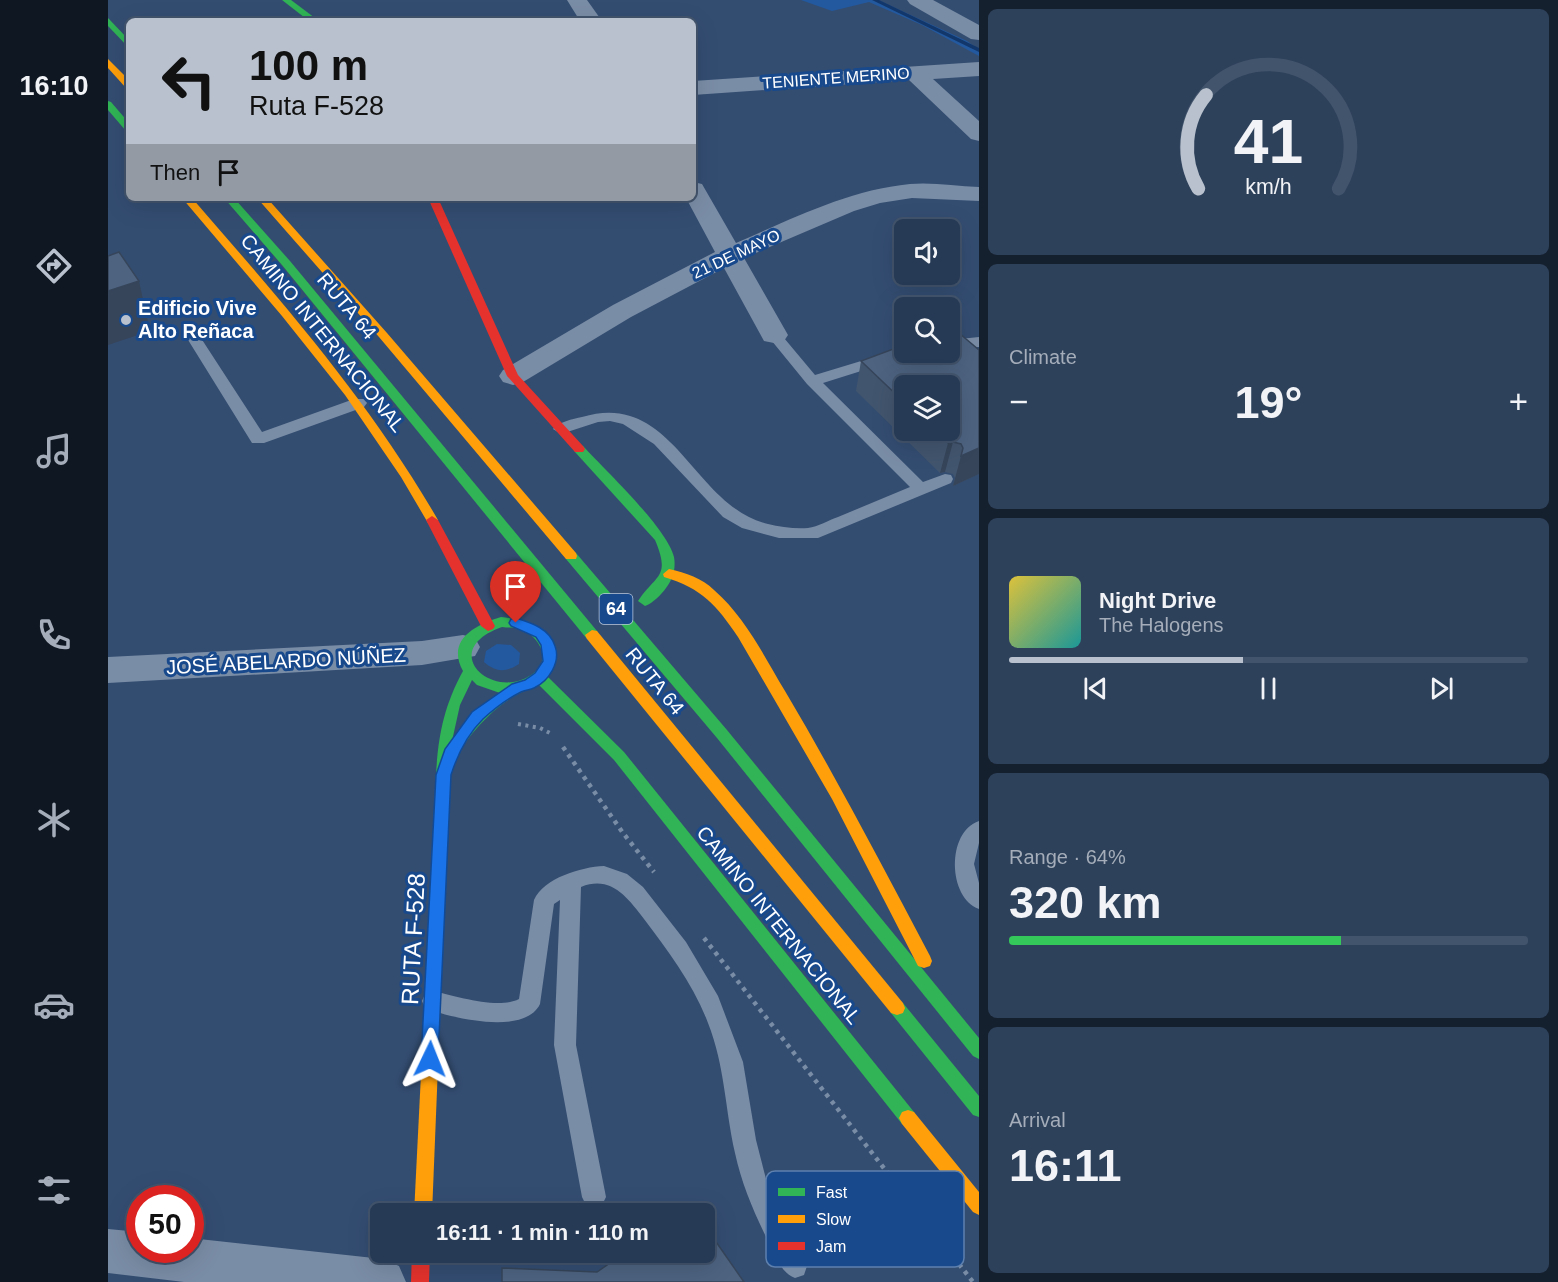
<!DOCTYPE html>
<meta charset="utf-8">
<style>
:root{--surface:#263a55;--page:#2e415b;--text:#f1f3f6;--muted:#a4adb9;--line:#42546c;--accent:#b8c1cd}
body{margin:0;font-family:Arial,sans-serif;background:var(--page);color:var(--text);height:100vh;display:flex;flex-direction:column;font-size:22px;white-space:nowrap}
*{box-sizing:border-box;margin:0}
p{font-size:20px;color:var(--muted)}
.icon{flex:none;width:33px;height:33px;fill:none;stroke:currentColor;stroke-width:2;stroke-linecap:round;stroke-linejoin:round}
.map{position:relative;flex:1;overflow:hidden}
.side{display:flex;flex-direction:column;gap:9px;padding:9px;background:#15202f;width:579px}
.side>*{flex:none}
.guide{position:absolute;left:18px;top:18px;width:570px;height:183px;border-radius:9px;box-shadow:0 6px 24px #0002,0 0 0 2px var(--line);background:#b8c1cd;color:#111;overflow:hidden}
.buttons{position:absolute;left:786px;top:219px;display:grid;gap:12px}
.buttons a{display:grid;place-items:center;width:66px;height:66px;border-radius:9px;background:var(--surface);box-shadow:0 6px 24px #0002,0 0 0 2px var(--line);font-size:30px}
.speed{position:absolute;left:18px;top:1185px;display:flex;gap:12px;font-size:30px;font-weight:700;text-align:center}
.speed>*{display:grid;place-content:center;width:78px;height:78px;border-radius:50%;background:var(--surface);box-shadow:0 6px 24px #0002,0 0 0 2px var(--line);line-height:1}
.speed .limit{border:9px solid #d22;background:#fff;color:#111}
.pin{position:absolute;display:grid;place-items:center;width:51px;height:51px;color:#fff;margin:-62px -26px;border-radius:50% 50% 50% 0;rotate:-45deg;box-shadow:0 0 6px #0007}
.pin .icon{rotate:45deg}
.me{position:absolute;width:66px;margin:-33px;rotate:2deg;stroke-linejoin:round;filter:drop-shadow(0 0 4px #0008)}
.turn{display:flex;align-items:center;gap:21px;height:126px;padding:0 24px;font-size:27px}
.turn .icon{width:78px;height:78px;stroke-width:2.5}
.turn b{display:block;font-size:42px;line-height:51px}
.then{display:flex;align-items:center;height:57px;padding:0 24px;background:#0003;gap:12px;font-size:22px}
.big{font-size:45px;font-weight:700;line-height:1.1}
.side .tile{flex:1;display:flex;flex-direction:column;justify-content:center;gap:9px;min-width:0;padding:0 21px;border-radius:9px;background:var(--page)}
.side .dial{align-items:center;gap:0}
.dial svg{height:156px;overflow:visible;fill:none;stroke:var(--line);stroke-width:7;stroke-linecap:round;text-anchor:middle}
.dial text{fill:var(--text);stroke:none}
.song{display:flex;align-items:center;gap:18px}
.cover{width:72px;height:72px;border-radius:9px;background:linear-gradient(135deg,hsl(50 70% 55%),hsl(180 70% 35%))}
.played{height:6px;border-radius:3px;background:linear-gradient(90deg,var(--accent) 45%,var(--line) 45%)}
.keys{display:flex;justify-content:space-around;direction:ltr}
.heat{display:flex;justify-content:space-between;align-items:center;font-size:33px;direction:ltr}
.charge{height:9px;border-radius:4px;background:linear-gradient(90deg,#34c759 64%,var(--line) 0)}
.trip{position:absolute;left:262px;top:1203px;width:345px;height:60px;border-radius:9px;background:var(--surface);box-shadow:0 6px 24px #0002,0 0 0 2px var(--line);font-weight:700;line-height:60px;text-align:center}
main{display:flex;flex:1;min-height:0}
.dock{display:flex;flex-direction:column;width:108px;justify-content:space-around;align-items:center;background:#0f1722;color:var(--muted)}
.dock .icon{width:42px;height:42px}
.dock .active{color:var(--accent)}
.dock b{font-size:27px;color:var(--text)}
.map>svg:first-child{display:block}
.green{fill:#23599f}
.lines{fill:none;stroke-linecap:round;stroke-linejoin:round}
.stream{fill:#12376b;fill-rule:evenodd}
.path-far1{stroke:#7a8da6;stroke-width:4;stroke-dasharray:3 4.5;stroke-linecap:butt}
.path{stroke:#7a8da6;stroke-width:4.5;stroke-dasharray:4 5;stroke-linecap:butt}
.lane{fill:#7a8da6;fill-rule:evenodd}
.street{fill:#7a8da6;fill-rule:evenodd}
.fast{fill:#30b455;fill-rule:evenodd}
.slow{fill:#ff9f0a;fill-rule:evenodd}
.jam{fill:#e5322d;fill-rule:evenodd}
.wall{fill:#42556e;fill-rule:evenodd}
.shaded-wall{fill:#36455a}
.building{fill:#4d6380;stroke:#36455a;stroke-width:1.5}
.route{fill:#1a73e8;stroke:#114b97;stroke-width:1.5}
.poi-dot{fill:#b8c1cd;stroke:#18498c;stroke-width:2}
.labels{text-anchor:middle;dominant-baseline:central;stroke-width:6;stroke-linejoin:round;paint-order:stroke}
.far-street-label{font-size:16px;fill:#fff;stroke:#18498c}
.shield{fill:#18498c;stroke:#bac8dc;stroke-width:1.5}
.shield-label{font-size:18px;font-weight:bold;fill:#fff}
.street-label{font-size:20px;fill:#fff;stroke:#18498c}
.poi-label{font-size:20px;font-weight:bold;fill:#fff;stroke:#18498c;text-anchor:start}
.near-street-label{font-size:24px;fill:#fff;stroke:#18498c}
.key{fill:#18498c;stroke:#5d80ae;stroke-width:1.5}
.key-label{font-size:16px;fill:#fff}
</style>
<main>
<nav class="dock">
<b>16:10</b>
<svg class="icon active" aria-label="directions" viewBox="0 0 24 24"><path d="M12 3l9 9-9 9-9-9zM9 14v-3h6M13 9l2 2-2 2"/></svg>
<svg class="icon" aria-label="music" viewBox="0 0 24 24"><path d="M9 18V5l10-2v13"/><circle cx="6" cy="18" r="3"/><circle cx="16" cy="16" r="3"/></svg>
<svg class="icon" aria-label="phone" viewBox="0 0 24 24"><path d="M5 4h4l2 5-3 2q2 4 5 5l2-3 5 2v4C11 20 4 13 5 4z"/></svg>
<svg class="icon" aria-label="climate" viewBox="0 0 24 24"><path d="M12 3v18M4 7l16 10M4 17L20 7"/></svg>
<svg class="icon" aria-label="car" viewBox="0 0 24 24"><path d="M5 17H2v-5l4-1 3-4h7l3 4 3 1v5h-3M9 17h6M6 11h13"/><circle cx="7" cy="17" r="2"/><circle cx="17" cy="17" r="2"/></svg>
<svg class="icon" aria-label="filters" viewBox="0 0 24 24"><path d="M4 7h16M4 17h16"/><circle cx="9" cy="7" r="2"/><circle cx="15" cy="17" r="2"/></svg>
</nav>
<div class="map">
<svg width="871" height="1282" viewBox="0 0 871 1282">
<rect width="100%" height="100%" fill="#334d71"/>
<!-- green -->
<g class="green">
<path d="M693 0H770L859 41 871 50V56L814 25 761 2 724 11Z"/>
<path d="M389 644 403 645 412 653 411 664C398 672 389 673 376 662L378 651Z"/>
</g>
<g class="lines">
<!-- stream -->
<path class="stream" d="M764 0H771L871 48V52Z"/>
<!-- path-far1 -->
<path class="path-far1" d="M410 724 432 728 442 733"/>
<!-- path -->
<g class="path">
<path d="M455 747 515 833 546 872"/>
<path d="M596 938 865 1282"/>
</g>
<!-- lane -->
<g class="lane">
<path d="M84 330 89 332 154 432 246 399H256L259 403 256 407 156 443H144L77 335Z"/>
<path d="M666 330 671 332 707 375 796 348V352H806L804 355 715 383 815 482 837 474 843 475 845 479 843 483 710 538H671L634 528 615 517 546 444 515 424 502 421 490 422 453 434 445 429C450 422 465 419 474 417 566 389 584 506 660 524 672 527 687 529 700 528 710 527 721 520 730 517 754 507 778 497 802 487L699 384 659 335Z"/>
<path d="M871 337V347L842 348V340Z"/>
<path d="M871 821V843L866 864 871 883V909C840 898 838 832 871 821Z"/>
<path d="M496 866 519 874 535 887 578 942 610 996 635 1062 648 1140 658 1179 670 1209 699 1266 696 1275 687 1278C674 1273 669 1259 663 1247 648 1217 634 1186 627 1153 617 1109 617 1066 600 1023 586 985 560 951 536 919 519 897 503 875 473 887L468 1045 498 1197 494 1205 486 1209 478 1205 474 1197 446 1045 452 900 446 904 432 1004C417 1036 343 1018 317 1008L314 1001 317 994 325 991C348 996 390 1010 411 999L426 900C436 878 473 867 496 866Z"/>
</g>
<!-- street -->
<g class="street">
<path d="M459 0H479L494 21H472Z"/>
<path d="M799 0H825L871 25V40L863 39 802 4Z"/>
<path d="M871 62V76L825 79 871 121V141L863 139 801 80 585 95V81Z"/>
<path d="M585 182 594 184 628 243C684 219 740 190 802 184 824 182 848 186 871 187V201L804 198 772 203 746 211 636 258 680 335 676 341 666 343 656 341 616 268 523 317 415 382 405 385 395 382 391 376 395 370 505 305 607 252 578 198H585Z"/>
<path d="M355 635 367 638 372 647 367 656 314 665 0 683V657L314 641Z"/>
<path d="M0 1229 32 1232V1250H82V1238L275 1259 291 1266 298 1282H76L0 1273Z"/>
</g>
<!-- fast -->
<g class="fast">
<path d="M174 0H183L211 21H201Z"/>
<path d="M0 18 21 40V48L0 26Z"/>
<path d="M0 101 3 102 21 123V132L18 131 0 110Z"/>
<path d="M116 198H126L182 261 489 631 491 635 489 639H479L174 265Z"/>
<path d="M471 445 475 446C498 471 559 528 566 557 568 569 565 579 558 588 553 595 545 603 537 606L530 601C548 574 563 578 547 540L467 452 465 449 467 446Z"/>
<path d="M463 551 468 553 619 730 871 1038V1059L865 1056 609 738 458 559 457 556Z"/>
<path d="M393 617C424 620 468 640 440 677L516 752 806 1112 809 1118 806 1124 800 1126 794 1124 506 760 431 685C426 689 420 689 414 692 384 706 354 741 342 770 339 779 344 789 339 798L334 800 329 798 327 794C329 747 332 713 355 671 338 640 367 625 393 617ZM394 627C400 628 406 627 412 629 430 635 444 658 427 672 388 705 326 651 394 627ZM364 680 369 685 392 693 363 717 344 741 352 705Z"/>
<path d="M789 1001 795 1003 871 1096V1117L865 1115 783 1013 781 1008 783 1003Z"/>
</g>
<!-- slow -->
<g class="slow">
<path d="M0 59 21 80V89L18 88 0 68Z"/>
<path d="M74 198H84C175 303 260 399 330 520L328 523H320L293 477 237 395 174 316Z"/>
<path d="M149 198H159L279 333 468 553 469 556 468 559H458L271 337Z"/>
<path d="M561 569C578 573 594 578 606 590 637 617 656 656 677 691 728 777 775 867 822 956L824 961 822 966 816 968 810 966 724 799 630 637C609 606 594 588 556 577L555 574Z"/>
<path d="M484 630 489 631 795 1003 797 1008 795 1013 789 1015 783 1013 479 639 477 635Z"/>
<path d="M334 788 339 790 341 794 324 1214H306L327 794 329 790Z"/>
<path d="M800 1110 806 1112 871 1192V1215L865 1212 794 1124 791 1118 794 1112Z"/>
</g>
<!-- jam -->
<g class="jam">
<path d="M320 198H330L410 375 475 446 477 449 475 452H467L399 376Z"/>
<path d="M324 516 330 520 387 626 385 629 380 631 373 626 318 520Z"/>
<path d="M304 1252H322L321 1282H303Z"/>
</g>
</g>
<!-- wall -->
<path class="wall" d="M796 345 871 474 845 486 847 478 845 474 837 472 832 473 748 391 753 361ZM796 386 842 430H796Z"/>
<!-- shaded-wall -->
<g class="shaded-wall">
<path d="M31 281 42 331 0 345V291Z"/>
<path d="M845 442 837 472 832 473 840 443Z"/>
<path d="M871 448V474L845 486 853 456Z"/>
</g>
<!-- building -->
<g class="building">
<path d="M11 252 31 281 0 291V256Z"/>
<path d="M845 328 871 350V448L853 456 855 448 853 444 845 442 840 443 826 430H842V386H796V402L753 361 796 345V352H842V329Z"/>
<path d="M584 1207 588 1214H575Z"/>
<path d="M597 1226 636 1282H394V1268L489 1272 518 1252H597Z"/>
</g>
<!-- route -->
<path class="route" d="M408 618C424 623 442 629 447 646 453 662 441 681 426 688 422 690 417 690 413 692 401 698 385 710 375 719 360 734 349 756 343 775L330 1059 328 1065 322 1067 316 1065 313 1059 328 775 337 749 364 712 404 684 417 680 427 673 435 661 433 645 428 637 403 626 401 623 403 619Z"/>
<!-- markers -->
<circle class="poi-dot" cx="18" cy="320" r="6"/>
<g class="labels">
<!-- far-street labels -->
<g class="far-street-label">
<text transform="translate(728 78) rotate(-4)">TENIENTE MERINO</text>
<text transform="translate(628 254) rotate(-25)">21 DE MAYO</text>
</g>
<!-- shield labels -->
<rect class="shield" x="491.5" y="594" width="33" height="30" rx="4.5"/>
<g class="shield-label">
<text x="508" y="609">64</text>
</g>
<!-- street labels -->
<g class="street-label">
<text transform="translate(239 306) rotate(50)">RUTA 64</text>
<text transform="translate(215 333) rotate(51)">CAMINO INTERNACIONAL</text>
<text transform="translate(178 661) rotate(-3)">JOSÉ ABELARDO NÚÑEZ</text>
<text transform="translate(547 681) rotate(51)">RUTA 64</text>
<text transform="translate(671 925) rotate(51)">CAMINO INTERNACIONAL</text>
</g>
<!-- poi labels -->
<g class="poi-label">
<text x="30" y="308">Edificio Vive<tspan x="30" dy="23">Alto Reñaca</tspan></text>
</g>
<!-- near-street labels -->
<g class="near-street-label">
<text transform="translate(305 939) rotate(-87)">RUTA F-528</text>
</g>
</g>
<!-- legend -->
<rect x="658" y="1171" width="198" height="96" rx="9" class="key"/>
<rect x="670" y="1188" width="27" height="8" fill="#30b455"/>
<rect x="670" y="1215" width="27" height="8" fill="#ff9f0a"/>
<rect x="670" y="1242" width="27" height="8" fill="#e5322d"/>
<g class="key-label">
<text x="708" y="1198">Fast</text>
<text x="708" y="1225">Slow</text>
<text x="708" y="1252">Jam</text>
</g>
</svg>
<div class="buttons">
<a><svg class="icon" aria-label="sound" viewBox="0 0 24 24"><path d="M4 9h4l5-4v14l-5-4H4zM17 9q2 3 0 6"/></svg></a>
<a><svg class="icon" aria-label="search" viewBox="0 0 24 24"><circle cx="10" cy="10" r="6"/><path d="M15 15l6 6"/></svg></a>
<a><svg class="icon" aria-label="layers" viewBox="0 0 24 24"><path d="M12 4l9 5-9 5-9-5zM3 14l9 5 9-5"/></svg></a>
</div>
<div class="speed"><div class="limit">50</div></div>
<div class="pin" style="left:408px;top:623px;background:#d93025"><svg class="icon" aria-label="arrive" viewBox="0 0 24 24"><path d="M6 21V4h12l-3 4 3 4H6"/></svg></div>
<svg class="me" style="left:322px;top:1059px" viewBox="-20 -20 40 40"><path d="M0-17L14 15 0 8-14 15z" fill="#1a73e8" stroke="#fff" stroke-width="4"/></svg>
<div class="trip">16:11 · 1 min · 110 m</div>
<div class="guide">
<div class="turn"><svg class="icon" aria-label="left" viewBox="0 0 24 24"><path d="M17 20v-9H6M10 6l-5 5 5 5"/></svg><div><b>100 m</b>Ruta F-528</div></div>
<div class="then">Then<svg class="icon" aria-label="arrive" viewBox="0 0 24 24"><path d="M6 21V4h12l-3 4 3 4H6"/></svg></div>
</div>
</div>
<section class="side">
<div class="tile dial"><svg viewBox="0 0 100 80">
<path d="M14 69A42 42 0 1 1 86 69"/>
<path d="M14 69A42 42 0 0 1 18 21" stroke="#b8c1cd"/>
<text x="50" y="56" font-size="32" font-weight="700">41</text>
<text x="50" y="72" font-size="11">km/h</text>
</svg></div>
<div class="tile"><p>Climate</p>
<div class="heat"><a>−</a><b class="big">19°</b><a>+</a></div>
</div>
<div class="tile">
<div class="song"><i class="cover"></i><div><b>Night Drive</b><p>The Halogens</p></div></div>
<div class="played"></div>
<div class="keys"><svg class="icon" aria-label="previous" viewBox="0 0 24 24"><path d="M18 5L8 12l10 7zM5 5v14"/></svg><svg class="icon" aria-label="pause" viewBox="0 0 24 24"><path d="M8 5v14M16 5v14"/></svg><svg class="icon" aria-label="next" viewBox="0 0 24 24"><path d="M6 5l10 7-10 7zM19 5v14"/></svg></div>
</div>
<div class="tile"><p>Range · 64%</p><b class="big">320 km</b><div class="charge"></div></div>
<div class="tile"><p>Arrival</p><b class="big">16:11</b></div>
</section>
</main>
